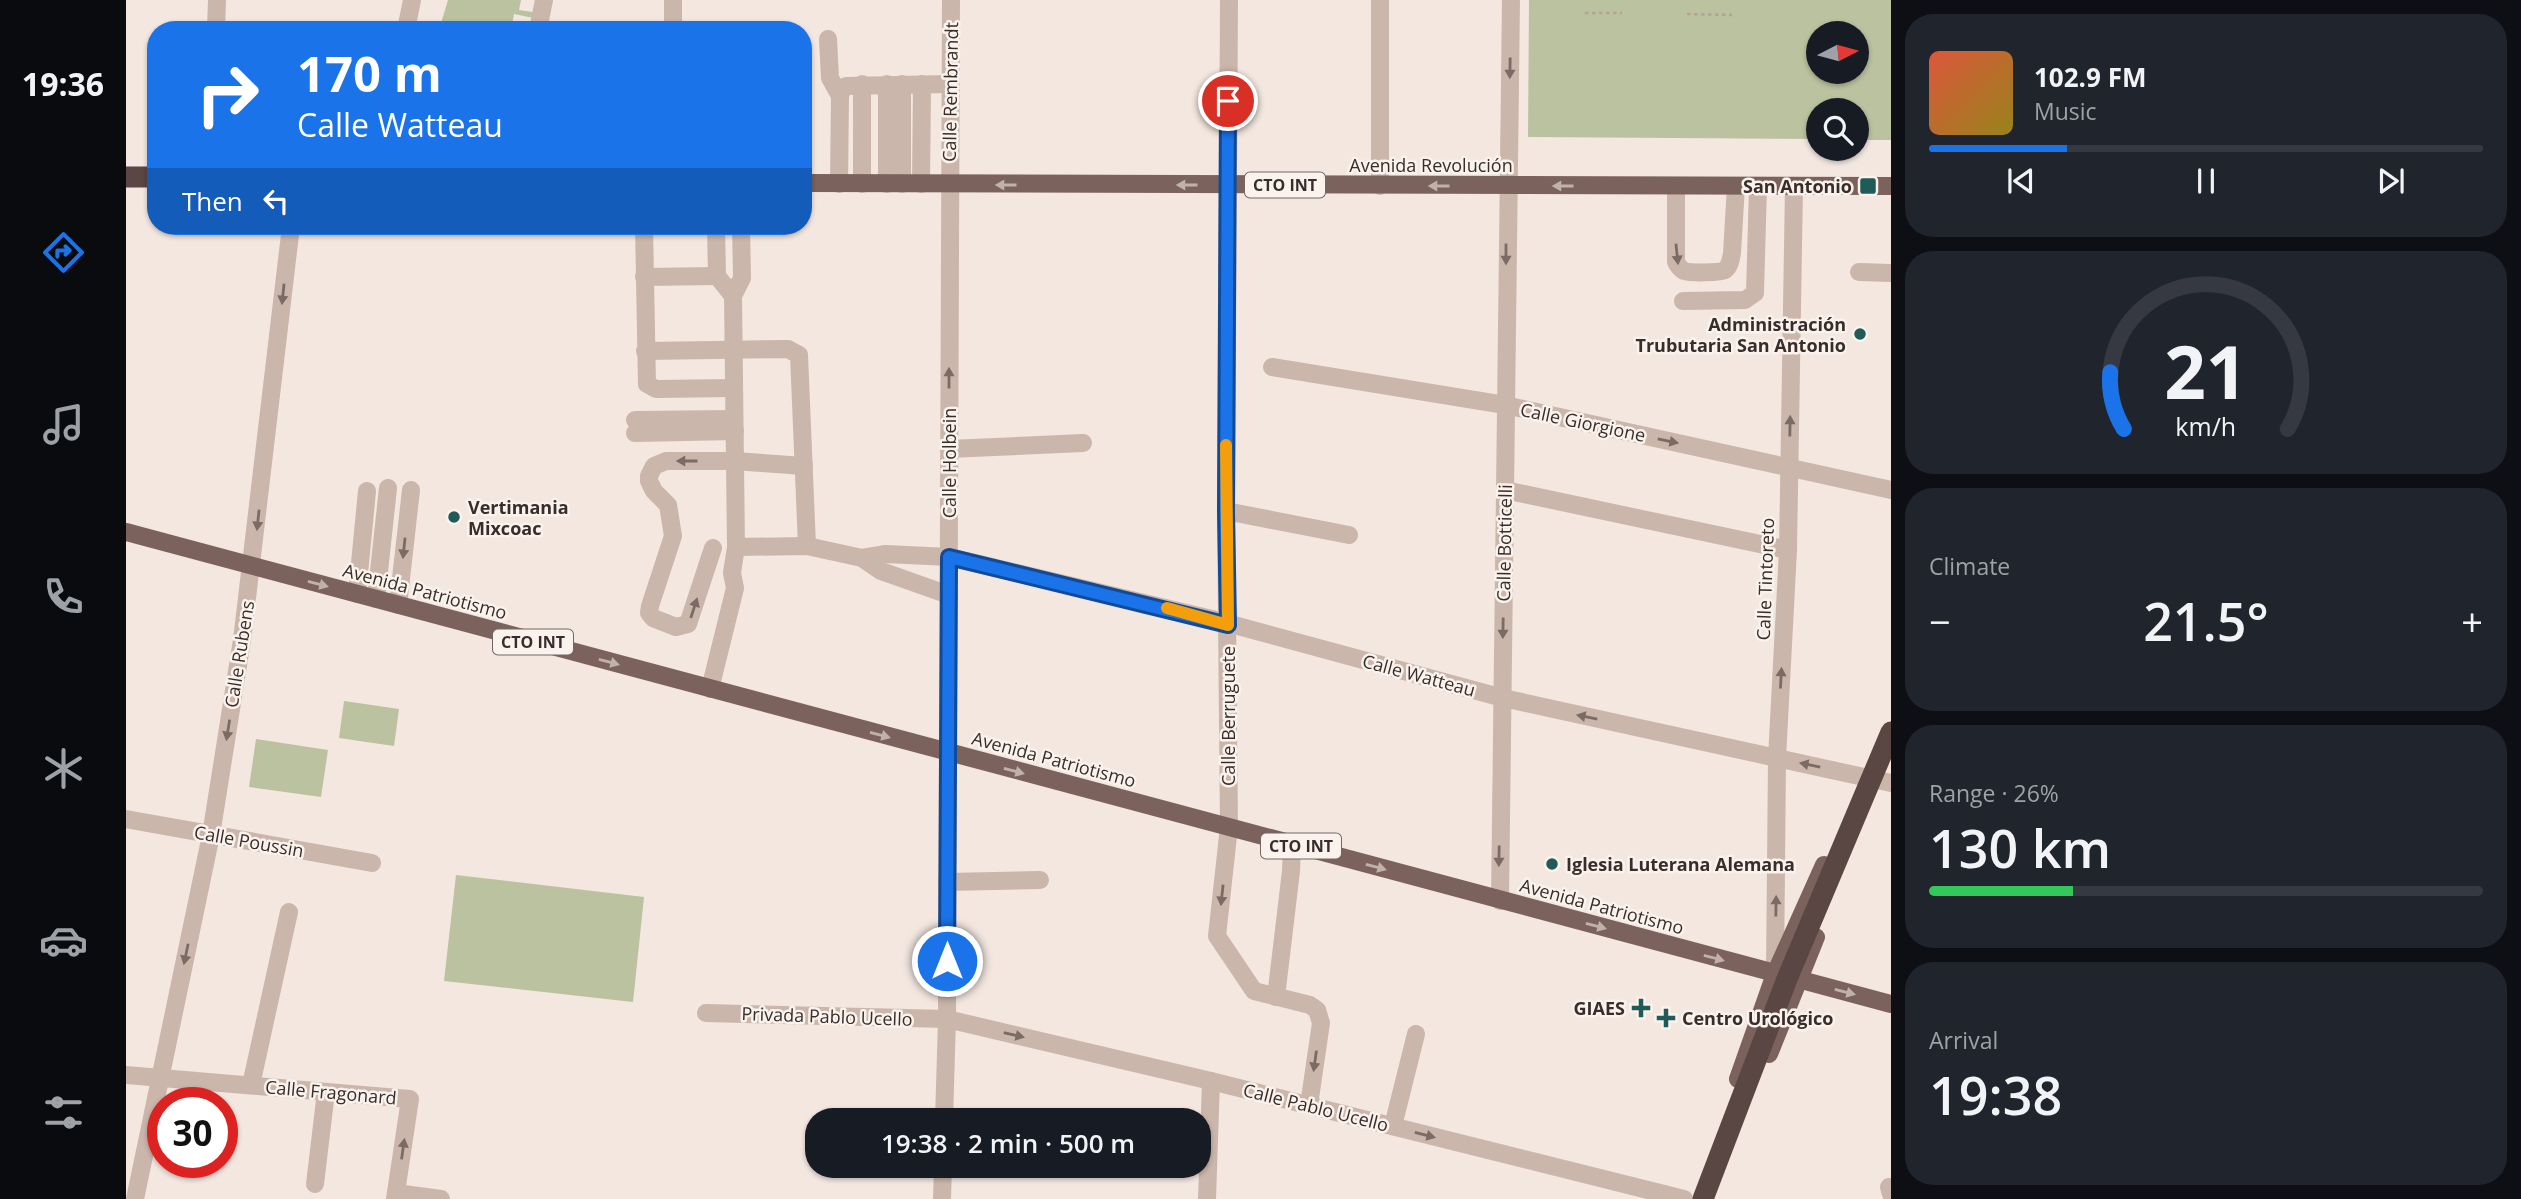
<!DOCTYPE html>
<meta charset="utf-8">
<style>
:root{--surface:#171b24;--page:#20242c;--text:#f1f3f6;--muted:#9ea1a6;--line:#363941;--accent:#1a73e8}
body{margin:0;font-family:"Open Sans",sans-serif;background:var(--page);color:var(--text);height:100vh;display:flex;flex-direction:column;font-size:26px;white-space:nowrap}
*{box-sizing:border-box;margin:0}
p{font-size:23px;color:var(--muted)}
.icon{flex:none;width:38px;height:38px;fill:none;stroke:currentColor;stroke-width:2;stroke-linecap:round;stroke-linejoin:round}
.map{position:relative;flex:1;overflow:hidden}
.drawer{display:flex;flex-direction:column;gap:14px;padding:14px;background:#0d0f14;width:630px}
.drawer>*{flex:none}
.guide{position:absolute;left:21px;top:21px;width:665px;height:214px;border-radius:28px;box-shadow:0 2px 5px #0004;background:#1a73e8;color:#fff;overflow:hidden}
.needle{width:46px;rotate:84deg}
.controls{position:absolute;left:1680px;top:21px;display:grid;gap:14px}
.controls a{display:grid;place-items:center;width:63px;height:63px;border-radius:50%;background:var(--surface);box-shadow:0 2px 5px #0004;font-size:35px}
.speed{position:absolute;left:21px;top:1087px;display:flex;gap:14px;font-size:35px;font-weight:700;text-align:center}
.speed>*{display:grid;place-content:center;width:91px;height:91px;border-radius:50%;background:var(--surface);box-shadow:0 2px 5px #0004;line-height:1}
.speed .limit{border:10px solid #d22;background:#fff;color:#111}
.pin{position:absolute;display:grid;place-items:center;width:60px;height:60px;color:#fff;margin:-30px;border:4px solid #fff;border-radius:50%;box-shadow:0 2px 7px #0007}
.me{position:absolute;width:77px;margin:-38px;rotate:0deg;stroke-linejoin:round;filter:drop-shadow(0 0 5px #0008)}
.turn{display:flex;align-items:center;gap:24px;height:147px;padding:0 35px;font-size:32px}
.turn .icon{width:91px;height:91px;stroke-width:2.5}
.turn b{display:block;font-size:49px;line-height:60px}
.then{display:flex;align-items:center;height:66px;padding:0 35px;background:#0003;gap:14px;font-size:26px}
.big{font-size:52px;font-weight:600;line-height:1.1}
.drawer .tile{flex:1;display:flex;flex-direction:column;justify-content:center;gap:10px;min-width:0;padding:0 24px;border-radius:28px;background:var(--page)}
.drawer .dial{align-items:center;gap:0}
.dial svg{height:182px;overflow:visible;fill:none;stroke:var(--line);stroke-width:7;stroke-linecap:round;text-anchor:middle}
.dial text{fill:var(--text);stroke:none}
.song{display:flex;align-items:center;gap:21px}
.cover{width:84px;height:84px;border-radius:10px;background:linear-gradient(135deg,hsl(10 70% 55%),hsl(50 70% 35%))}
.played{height:7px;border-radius:4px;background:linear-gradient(90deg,var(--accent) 25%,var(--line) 25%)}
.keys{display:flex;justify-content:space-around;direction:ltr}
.heat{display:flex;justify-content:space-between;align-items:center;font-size:38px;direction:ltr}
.charge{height:10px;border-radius:5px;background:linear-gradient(90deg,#34c759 26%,var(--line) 0)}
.trip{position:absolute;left:679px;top:1108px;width:406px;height:70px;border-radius:28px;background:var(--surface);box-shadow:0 2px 5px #0004;font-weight:600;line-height:70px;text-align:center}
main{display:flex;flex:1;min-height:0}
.tab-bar{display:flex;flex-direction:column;width:126px;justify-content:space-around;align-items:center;background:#090b0e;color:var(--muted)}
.tab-bar .icon{width:49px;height:49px}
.tab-bar .on{color:var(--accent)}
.tab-bar b{font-size:32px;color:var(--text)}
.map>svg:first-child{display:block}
.green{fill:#bbc29f;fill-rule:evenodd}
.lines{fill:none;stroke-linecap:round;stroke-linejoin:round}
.path{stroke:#b7a095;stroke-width:2.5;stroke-dasharray:3.5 3.5;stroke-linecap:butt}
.minor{stroke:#cbb6ab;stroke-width:18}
.major{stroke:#7b625c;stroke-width:18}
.highway{stroke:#5a4642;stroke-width:21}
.highway-bridge{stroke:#5a4642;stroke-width:21}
.oneway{fill:#7b6b64}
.oneway2{fill:#c1b1ab}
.route-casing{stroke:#114b97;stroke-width:18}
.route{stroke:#1a73e8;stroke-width:12}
.slow{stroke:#f59e0b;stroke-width:12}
.poi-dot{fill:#205b57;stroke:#faf2ec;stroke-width:2.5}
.labels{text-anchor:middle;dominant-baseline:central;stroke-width:5;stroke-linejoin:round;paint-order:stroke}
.shield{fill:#faf2ec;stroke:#736864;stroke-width:2}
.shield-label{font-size:16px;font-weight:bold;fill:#392d2a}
.street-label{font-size:18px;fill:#392d2a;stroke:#faf2ec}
.poi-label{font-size:18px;font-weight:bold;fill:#392d2a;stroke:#faf2ec;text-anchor:end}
</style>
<main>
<nav class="tab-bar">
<b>19:36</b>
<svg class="icon on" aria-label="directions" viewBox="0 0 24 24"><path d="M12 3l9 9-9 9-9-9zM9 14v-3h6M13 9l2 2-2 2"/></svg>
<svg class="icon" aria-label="music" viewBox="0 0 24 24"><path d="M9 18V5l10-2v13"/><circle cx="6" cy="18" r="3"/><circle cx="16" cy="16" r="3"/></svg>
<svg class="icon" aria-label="phone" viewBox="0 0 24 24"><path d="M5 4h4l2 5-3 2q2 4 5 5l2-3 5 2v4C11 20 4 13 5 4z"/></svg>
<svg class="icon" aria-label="climate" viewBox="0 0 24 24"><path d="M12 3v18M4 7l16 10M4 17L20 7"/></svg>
<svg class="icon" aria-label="car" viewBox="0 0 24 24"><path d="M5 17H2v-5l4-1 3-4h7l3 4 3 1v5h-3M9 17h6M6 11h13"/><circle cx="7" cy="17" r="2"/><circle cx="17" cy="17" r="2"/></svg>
<svg class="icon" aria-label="filters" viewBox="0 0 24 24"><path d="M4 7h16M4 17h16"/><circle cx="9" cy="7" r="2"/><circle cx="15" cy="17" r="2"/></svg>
</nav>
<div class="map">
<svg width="1765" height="1199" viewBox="0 0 1765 1199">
<rect width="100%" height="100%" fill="#f3e7e0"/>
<!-- green -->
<g class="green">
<path d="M322 0H395L393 10 413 13 412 19 388 14 385 30H313Z"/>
<path d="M1403 0H1765V140H1731V110H1692V139L1402 137ZM1692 33H1731V72H1692Z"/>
<path d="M218 701 273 709 268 746 213 738Z"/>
<path d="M130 739 202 750 195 797 123 787Z"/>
<path d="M330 875 518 897 507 1002 318 981Z"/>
</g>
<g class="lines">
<!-- path -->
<g class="path">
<path d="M1459 13H1496"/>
<path d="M1561 14 1606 15"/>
</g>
<!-- minor -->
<g class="minor">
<path d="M547 0V30"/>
<path d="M1103 0 1100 511 1103 827 1091 936 1128 991 1184 1005 1191 1010 1195 1023 1183 1105"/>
<path d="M1254 0V186"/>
<path d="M90 30 91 0"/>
<path d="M280 30 286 0"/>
<path d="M412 30 418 0"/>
<path d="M702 39 704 78 714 96"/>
<path d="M713 184 714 96 716 90 720 86 824 84"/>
<path d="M736 184V84"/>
<path d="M761 184V84"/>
<path d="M776 184V84"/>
<path d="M795 184 796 84"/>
<path d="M1550 186V262C1553 267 1553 268 1558 271 1564 273 1594 273 1599 270 1604 266 1605 259 1606 253L1610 186"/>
<path d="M518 226 521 384 530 389 608 388"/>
<path d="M590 226 591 276 607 296"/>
<path d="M1733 272 1765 273"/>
<path d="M518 277 591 276"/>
<path d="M1557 301 1619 300 1629 293 1632 186"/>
<path d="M519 351 662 349 673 355 681 546"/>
<path d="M1146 367 1379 405 1765 490"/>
<path d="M509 420 608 419"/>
<path d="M509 433 609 431"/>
<path d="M823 449 957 443"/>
<path d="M1379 490 1662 550"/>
<path d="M1100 511 1223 535"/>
<path d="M610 547 681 546 736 558 755 571 823 595"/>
<path d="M587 548 562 624 550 627 527 618 523 613 524 606 547 536 542 505 528 491 523 481V476L528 466 540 461H609L678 466"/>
<path d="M736 558 760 554 823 557 1086 619 1377 698 1765 783"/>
<path d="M231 594 241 491"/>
<path d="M250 599 262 488"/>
<path d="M272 605 285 490"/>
<path d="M584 689 609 588 606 573 610 547 607 296 616 278 615 226"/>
<path d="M0 819 246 863"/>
<path d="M821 882 914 880"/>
<path d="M1374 901 1385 0"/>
<path d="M1649 974 1651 758 1662 550 1668 186"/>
<path d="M1150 997 1165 871 1166 843"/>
<path d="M580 1013 821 1019 1085 1081 1558 1199"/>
<path d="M0 1075 284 1099 269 1199"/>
<path d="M125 1085 163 912"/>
<path d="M818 1120 821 1019 825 0"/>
<path d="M1267 1126 1290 1034"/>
<path d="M189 1184 200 1092"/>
<path d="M1763 1187 1765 1194"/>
<path d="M270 1193 315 1199"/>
<path d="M9 1199 85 835 116 640 165 226"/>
<path d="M816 1199 817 1166"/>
<path d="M1081 1199 1085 1081"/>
</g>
<!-- major -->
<g class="major">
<path d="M677 183 1765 186"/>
<path d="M0 532 1765 1004"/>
<path d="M1643 1054 1690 937"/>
<path d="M1612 1079 1649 974 1698 865"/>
</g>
<!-- highway -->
<path class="highway" d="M0 177H24"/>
<!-- highway-bridge -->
<path class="highway-bridge" d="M1577 1199 1661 979 1765 732"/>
</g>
<!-- one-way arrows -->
<defs><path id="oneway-solid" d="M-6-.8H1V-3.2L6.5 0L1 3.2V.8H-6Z" transform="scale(1.75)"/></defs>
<g class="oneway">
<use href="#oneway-solid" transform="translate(1384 68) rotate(91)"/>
<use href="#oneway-solid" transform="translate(1380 254) rotate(90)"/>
<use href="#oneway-solid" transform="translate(1551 254) rotate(84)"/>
<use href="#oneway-solid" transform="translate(157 294) rotate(96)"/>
<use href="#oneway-solid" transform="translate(823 378) rotate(-90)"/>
<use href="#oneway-solid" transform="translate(1664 426) rotate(-89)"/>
<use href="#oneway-solid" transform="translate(1542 441) rotate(12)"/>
<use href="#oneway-solid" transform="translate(561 461) rotate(180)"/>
<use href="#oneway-solid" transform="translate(132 520) rotate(96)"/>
<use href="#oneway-solid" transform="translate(278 548) rotate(96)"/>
<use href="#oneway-solid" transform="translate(568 608) rotate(-72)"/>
<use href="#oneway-solid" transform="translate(1377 628) rotate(91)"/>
<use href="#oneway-solid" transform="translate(1655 678) rotate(-87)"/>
<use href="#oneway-solid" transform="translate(1461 717) rotate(-168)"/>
<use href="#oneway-solid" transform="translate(102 730) rotate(99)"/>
<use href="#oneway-solid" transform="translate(1684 765) rotate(-168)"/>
<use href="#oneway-solid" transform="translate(1373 856) rotate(91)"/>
<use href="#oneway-solid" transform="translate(1096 895) rotate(96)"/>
<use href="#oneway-solid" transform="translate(1650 906) rotate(-89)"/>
<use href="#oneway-solid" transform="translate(60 954) rotate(102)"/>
<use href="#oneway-solid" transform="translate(888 1035) rotate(13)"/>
<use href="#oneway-solid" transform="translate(1189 1061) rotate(98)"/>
<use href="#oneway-solid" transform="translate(1299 1135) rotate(14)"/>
<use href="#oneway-solid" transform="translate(277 1149) rotate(-82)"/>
</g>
<g class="oneway2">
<use href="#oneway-solid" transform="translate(880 185) rotate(-180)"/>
<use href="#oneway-solid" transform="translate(1061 185) rotate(-180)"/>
<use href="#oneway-solid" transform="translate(1313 186) rotate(-180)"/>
<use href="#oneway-solid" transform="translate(1437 186) rotate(-180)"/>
<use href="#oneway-solid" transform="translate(192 584) rotate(15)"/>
<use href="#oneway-solid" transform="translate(483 662) rotate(15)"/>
<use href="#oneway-solid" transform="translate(754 735) rotate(15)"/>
<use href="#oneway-solid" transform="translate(888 771) rotate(15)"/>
<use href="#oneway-solid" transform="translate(1250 867) rotate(15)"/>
<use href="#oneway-solid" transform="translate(1470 926) rotate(15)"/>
<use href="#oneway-solid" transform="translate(1588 958) rotate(15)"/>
<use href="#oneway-solid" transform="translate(1719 992) rotate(14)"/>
</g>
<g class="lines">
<!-- route casing -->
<g class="route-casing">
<path id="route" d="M821 961 823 557 1102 625 1100 511 1102 101"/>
</g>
<!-- route -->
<use href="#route" class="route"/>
<!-- slow -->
<path class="slow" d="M1041 608 1102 625 1100 445"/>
</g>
<!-- markers -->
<g class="poi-dot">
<rect x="1733" y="177" width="18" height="18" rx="3.5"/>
<circle cx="1734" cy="334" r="7"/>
<circle cx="328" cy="517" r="7"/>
<circle cx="1426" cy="864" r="7"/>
<path d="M1511.5 997.5h7v7h7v7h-7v7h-7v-7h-7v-7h7z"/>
<path d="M1536.5 1007.5h7v7h7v7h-7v7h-7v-7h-7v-7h7z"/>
</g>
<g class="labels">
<!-- shield labels -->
<g class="shield">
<rect x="1119" y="172.5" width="80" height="25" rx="5"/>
<rect x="367" y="629.5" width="80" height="25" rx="5"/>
<rect x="1135" y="833.5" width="80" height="25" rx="5"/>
</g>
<g class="shield-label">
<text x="1159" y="185">CTO INT</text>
<text x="407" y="642">CTO INT</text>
<text x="1175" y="846">CTO INT</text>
</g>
<!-- street labels -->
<g class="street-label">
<text transform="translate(824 92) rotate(-89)">Calle Rembrandt</text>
<text x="1305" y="165">Avenida Revolución</text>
<text transform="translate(1457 422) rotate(12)">Calle Giorgione</text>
<text transform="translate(823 463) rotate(-90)">Calle Holbein</text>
<text transform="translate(1378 543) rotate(-89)">Calle Botticelli</text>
<text transform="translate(1639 579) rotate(-88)">Calle Tintoreto</text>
<text transform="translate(299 591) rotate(15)">Avenida Patriotismo</text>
<text transform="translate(113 654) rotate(-81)">Calle Rubens</text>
<text transform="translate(1293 675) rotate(15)">Calle Watteau</text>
<text transform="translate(1102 716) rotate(-90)">Calle Berruguete</text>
<text transform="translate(928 759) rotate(15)">Avenida Patriotismo</text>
<text transform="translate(123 841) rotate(10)">Calle Poussin</text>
<text transform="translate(1476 906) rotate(15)">Avenida Patriotismo</text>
<text transform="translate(701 1016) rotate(2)">Privada Pablo Ucello</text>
<text transform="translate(205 1092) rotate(5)">Calle Fragonard</text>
<text transform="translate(1190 1107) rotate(14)">Calle Pablo Ucello</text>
</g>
<!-- poi labels -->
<g class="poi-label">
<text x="1726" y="186">San Antonio</text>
<text x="1720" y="324">Administración<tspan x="1720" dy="21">Trubutaria San Antonio</tspan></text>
<text x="342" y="507" text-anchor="start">Vertimania<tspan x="342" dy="21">Mixcoac</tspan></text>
<text x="1440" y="864" text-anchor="start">Iglesia Luterana Alemana</text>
<text x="1499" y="1008">GIAES</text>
<text x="1556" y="1018" text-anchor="start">Centro Urológico</text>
</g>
</g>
</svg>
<div class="controls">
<a><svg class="needle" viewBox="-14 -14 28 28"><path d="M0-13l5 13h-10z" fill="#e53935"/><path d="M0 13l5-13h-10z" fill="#9ea1a6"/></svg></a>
<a><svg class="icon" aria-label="search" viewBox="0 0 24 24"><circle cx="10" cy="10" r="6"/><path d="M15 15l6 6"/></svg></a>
</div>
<div class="speed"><div class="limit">30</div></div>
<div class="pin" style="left:1102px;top:101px;background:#d93025"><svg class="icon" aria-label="arrive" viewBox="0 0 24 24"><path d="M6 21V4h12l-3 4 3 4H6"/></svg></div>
<svg class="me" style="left:821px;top:961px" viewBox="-20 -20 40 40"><circle r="17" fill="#1a73e8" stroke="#fff" stroke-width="3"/><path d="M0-11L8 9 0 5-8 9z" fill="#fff"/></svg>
<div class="trip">19:38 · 2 min · 500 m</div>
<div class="guide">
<div class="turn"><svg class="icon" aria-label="right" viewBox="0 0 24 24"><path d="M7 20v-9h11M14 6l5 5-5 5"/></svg><div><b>170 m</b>Calle Watteau</div></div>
<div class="then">Then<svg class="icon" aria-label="left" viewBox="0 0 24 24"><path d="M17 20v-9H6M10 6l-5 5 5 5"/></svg></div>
</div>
</div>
<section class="drawer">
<div class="tile">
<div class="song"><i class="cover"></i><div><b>102.9 FM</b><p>Music</p></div></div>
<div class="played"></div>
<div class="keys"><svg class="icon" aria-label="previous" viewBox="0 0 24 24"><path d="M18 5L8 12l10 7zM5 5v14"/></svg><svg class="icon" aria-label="pause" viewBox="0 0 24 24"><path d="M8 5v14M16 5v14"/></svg><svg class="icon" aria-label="next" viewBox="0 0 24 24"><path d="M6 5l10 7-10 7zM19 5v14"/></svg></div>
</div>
<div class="tile dial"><svg viewBox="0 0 100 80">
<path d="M14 69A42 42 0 1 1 86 69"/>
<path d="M14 69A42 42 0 0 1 8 44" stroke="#1a73e8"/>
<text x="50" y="56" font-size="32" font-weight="700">21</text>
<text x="50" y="72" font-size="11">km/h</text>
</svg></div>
<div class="tile"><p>Climate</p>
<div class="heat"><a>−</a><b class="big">21.5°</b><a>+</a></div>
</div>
<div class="tile"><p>Range · 26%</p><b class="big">130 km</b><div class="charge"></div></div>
<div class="tile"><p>Arrival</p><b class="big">19:38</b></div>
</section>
</main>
